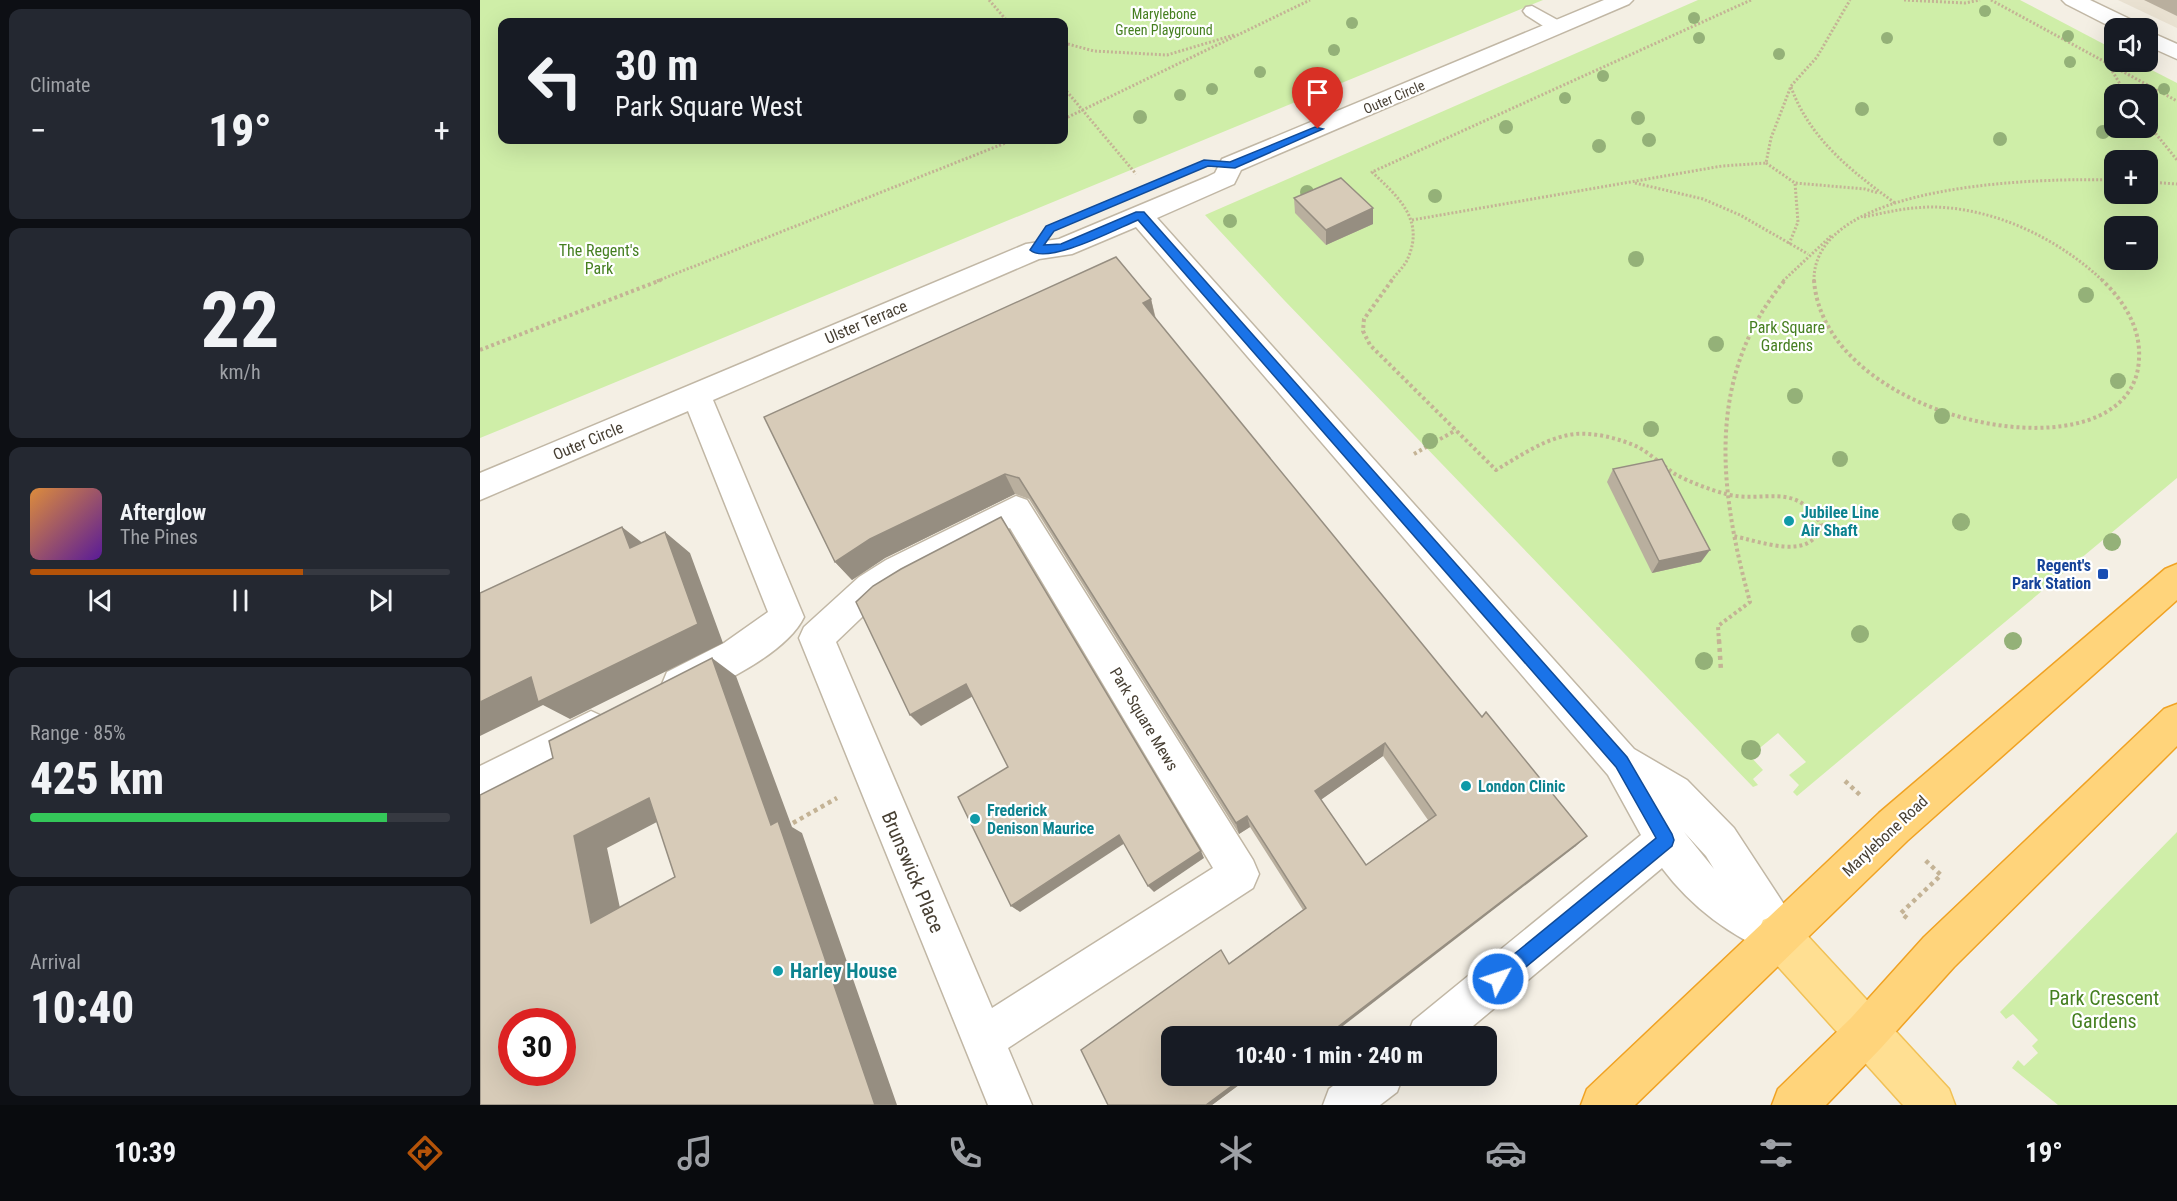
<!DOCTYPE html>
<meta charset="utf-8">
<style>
:root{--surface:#171b24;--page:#242831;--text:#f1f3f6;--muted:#9ea1a6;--line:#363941;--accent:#b45309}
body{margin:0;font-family:"Roboto Condensed",sans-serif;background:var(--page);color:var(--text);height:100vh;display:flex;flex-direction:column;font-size:22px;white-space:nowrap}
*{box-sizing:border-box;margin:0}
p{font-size:20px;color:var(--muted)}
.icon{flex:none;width:33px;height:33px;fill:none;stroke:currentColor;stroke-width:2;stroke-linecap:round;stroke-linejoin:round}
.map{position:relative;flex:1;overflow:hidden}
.side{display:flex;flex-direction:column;gap:9px;padding:9px;background:#0d0f14;width:480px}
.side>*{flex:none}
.guide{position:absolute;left:18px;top:18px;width:570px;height:126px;border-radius:12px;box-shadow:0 6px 24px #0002;background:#171b24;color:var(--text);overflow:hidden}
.tools{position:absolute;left:1624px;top:18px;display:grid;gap:12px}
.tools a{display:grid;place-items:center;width:54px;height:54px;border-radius:12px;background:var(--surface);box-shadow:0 6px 24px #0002;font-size:30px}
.speed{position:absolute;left:18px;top:1008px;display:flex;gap:12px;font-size:30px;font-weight:700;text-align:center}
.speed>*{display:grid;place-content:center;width:78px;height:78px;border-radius:50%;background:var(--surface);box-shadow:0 6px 24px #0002;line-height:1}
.speed .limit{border:9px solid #d22;background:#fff;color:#111}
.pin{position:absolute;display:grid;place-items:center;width:51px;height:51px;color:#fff;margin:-62px -26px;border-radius:50% 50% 50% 0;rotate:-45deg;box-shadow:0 0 6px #0007}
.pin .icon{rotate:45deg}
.me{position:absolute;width:66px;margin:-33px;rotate:50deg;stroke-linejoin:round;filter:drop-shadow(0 0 4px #0008)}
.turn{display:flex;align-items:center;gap:21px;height:126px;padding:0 18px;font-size:27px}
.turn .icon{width:78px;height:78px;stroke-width:2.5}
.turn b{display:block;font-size:42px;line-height:51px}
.big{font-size:45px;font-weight:800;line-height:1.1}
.side .tile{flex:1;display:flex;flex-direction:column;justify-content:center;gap:9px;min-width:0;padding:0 21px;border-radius:12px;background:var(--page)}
.side .dial{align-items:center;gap:0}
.dial b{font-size:78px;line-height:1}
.song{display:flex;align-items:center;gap:18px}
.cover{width:72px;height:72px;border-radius:9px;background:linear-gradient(135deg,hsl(30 70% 55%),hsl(270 70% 35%))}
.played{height:6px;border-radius:3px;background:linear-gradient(90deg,var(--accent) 65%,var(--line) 65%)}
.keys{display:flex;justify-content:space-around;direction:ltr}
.heat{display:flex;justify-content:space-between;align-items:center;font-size:33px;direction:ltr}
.charge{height:9px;border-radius:4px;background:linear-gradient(90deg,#34c759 85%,var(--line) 0)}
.trip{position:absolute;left:681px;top:1026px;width:336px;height:60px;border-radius:12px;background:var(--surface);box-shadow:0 6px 24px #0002;font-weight:800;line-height:60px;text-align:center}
.tabs{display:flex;height:96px;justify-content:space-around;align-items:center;background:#090b0e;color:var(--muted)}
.tabs .icon{width:42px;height:42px}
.tabs .active{color:var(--accent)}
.tabs b{font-size:27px;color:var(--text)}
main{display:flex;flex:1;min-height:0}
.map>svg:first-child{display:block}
.residential{fill:#e9e1d1}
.green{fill:#cfeea8;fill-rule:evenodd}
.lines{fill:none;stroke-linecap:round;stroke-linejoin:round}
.service-casing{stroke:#c1b7a5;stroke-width:3}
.minor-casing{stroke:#c1b7a5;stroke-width:3}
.primary-casing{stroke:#f1c155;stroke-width:3}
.trunk-casing{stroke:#f0a223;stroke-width:3}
.path-far2{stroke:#c4b395;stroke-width:3;stroke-dasharray:2 2;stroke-linecap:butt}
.path-far1{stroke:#c4b395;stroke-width:4;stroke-dasharray:3 3;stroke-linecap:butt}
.path{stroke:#c4b395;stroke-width:4.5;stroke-dasharray:4 4;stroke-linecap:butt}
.service{fill:#fff;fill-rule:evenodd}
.minor{fill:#fff;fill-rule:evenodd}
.primary{fill:#ffdf92;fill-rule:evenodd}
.trunk{fill:#ffd47b;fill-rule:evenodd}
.tree{fill:#94b178}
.wall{fill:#b9af9e;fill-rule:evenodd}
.shaded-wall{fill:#968e81}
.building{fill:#d7cbb8;stroke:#968e81;stroke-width:1.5;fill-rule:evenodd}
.route{fill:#1a73e8;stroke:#114b97;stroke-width:1.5}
.culture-dot{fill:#0f9aa8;stroke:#fff;stroke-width:2}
.transit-dot{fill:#1a4fb4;stroke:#fff;stroke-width:2}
.labels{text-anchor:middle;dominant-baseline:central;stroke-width:4.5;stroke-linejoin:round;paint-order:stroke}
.far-park-label{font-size:14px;fill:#457f20;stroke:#fff}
.far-street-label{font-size:14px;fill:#473f33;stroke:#fff}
.park-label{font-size:16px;fill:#457f20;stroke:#fff}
.street-label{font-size:16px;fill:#473f33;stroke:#fff}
.culture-label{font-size:16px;font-weight:bold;fill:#0d838f;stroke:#fff;text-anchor:start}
.transit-label{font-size:16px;font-weight:bold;fill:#164399;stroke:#fff;text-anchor:end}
.near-street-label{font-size:20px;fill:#473f33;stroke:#fff}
.near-culture-label{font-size:20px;font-weight:bold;fill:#0d838f;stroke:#fff;text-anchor:start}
.near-park-label{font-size:20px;fill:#457f20;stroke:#fff}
</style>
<main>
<section class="side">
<div class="tile"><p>Climate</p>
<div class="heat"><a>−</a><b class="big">19°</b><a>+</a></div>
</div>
<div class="tile dial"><b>22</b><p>km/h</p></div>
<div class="tile">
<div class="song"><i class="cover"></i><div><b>Afterglow</b><p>The Pines</p></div></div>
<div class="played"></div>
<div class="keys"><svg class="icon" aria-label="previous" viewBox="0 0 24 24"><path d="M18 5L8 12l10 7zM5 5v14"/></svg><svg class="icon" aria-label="pause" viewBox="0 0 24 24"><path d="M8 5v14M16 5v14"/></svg><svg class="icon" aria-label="next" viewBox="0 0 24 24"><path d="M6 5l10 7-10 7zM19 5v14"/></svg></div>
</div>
<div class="tile"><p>Range · 85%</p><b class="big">425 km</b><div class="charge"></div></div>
<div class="tile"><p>Arrival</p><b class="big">10:40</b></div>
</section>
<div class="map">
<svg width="1697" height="1105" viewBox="0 0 1697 1105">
<rect width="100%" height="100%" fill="#f4efe4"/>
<!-- residential -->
<path class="residential" d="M1638 0H1697V28Z"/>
<!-- green -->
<g class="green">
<path d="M0 0H1063L0 438ZM22 22H584V140H22Z"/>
<path d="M1218 0H1540L1635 50V62H1656L1697 83V478L1317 796 1313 792 1319 785 1309 775 1326 762 1298 733 1270 756 1283 770 1273 779 1278 785 1273 787 804 300 725 215ZM1635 94H1668V128H1635ZM1635 160H1668V194H1635ZM1635 226H1668V260H1635Z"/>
<path d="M1697 832V1105H1578L1532 1068 1538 1060 1544 1066 1558 1053 1552 1046 1558 1040 1533 1014 1526 1019 1520 1012Z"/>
</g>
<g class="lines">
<!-- service casing -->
<g class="service-casing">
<path id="service" d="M1052 6 1083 23 1086 27 1083 31H1071L1046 15 1043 11 1046 7Z"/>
</g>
<!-- minor casing -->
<g class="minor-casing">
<g id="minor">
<path d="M1124 0H1153L1149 4 761 170 754 184 677 218 1154 749 1207 780 1254 828 1311 915 1319 935 1313 950 1298 956C1252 937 1212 908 1182 868L981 1036H927L933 1021 1161 835 1128 775 656 227 592 254 559 259 233 400 324 617C307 653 237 687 200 701L187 696 182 684 187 672 244 643 288 612 208 411 0 500V473L546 244 579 239 727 177 735 173 742 159ZM1204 832 1226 856 1234 869Z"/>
<path d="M1582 0H1610L1658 23 1661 28 1635 29 1586 4Z"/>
<path d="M1668 31 1697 44V59L1668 46Z"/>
<path d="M536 496 547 500 773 860 779 874 773 888 528 1048 552 1105H508L319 638 324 627 379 577 406 560ZM530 528 733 868 512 1008 356 642 403 597 430 580Z"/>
<path d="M111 711 124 717 129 729 124 741 0 805V766Z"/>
<path d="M866 1076H923L917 1092 900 1105H843L849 1089Z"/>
</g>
</g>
<!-- primary casing -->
<g class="primary-casing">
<path id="primary" d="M1298 914 1313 920 1469 1089 1475 1105H1423L1283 950 1277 935 1283 920Z"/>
</g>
<!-- trunk casing -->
<g class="trunk-casing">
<g id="trunk">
<path d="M1697 564V600L1427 841 1155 1105H1101L1107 1089 1399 813 1685 569Z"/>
<path d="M1697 704V746L1474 967 1401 1048 1346 1105H1292L1298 1089 1371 1018 1444 937 1684 709Z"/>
</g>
</g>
<!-- path-far2 -->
<g class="path-far2">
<path d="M509 0 528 22"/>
<path d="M1424 0 1485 3 1500 0"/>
<path d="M1511 0 1697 101"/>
<path d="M584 43 614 51 687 55 754 35"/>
<path d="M1635 61 1628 64 1646 94"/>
<path d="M1311 87C1330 139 1371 171 1415 203"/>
<path d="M584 88 656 174"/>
<path d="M584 119 830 0"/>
<path d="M1668 124 1697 160"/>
<path d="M1286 163 1315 183 1385 189 1398 193"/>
<path d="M1668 182 1697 184"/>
<path d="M1155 183 1223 199 1260 215 1328 254"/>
<path d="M1384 217C1407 212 1429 207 1453 207 1515 208 1579 239 1623 281"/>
<path d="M932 220 1242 166 1286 163 1291 138 1311 86 1337 57 1370 0"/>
<path d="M1309 244 1318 222 1315 183"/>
<path d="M177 281 533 140"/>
<path d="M911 281C916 274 925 266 928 258 945 219 917 196 892 172L1271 0"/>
<path d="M1303 281 1352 235"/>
<path d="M1334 281C1332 181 1567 178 1635 180"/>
</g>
<!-- path-far1 -->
<g class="path-far1">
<path d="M912 280 884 319 883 331 890 345 1016 470C1040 456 1067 437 1095 434 1114 432 1141 439 1158 447 1171 454 1183 466 1195 474 1209 482 1231 490 1246 494 1284 504 1314 480 1341 524 1333 563 1280 541 1253 536"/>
<path d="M1334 280C1344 426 1654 485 1659 359 1661 328 1644 301 1622 280"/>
<path d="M0 350 181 280"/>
<path d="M934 454 976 430"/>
<path d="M1239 642 1238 626 1270 602C1239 490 1225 376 1305 280"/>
</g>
<!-- path -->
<g class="path">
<path d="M1239 640 1241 671"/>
<path d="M1365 781 1380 795"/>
<path d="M306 827 357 798"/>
<path d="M1427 918 1421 913 1461 875 1444 859"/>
</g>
<!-- service -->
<use href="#service" class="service"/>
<!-- minor -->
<use href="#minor" class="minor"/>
<!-- primary -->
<use href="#primary" class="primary"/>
<!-- trunk -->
<use href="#trunk" class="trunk"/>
</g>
<!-- trees -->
<g class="tree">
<circle cx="1505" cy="11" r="6"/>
<circle cx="1214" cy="18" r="6"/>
<circle cx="872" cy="23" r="6"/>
<circle cx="1588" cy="36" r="6"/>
<circle cx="1219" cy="38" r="6"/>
<circle cx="1407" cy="38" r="6"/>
<circle cx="854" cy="50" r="6"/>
<circle cx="1299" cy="54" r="6"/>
<circle cx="1590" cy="62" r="6"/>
<circle cx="780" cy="72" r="6"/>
<circle cx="1123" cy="76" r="6"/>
<circle cx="732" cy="89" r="6"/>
<circle cx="1684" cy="89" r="6"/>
<circle cx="700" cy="95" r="6"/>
<circle cx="1085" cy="98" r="6"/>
<circle cx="1382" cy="109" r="7"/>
<circle cx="660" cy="117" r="7"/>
<circle cx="1158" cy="118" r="7"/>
<circle cx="1026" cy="127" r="7"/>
<circle cx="1623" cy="132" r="7"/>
<circle cx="1520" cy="139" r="7"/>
<circle cx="1169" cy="140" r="7"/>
<circle cx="1119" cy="146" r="7"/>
<circle cx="827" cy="192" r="7"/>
<circle cx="955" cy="196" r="7"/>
<circle cx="750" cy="221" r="7"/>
<circle cx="1156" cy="259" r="8"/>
<circle cx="1606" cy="295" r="8"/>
<circle cx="1236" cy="344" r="8"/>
<circle cx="1638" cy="381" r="8"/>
<circle cx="1315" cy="396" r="8"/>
<circle cx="1462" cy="416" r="8"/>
<circle cx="1171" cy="429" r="8"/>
<circle cx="950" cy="441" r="8"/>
<circle cx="1360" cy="459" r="8"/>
<circle cx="1481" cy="522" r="9"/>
<circle cx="1632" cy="542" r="9"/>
<circle cx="1380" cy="634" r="9"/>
<circle cx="1533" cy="641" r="9"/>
<circle cx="1224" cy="661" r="9"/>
<circle cx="1271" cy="750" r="10"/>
</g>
<!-- wall -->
<g class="wall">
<path d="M1664 0H1697V16Z"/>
<path d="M814 198 893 224 846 245 815 213Z"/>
<path d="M671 299 676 319 1096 846 692 1036 771 1076 732 1105H628L749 963 823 910 770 827 759 834 549 499 535 494 405 558 372 580 355 562ZM903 756 948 820 886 865 840 800Z"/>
<path d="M1133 469 1221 562 1172 573 1127 482Z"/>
</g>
<!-- shaded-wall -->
<g class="shaded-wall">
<path d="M893 208V224L846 245V230Z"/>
<path d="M671 299 676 322 663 303Z"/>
<path d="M525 474 535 494 405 558 372 580 355 562 390 539Z"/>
<path d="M142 527 169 548H150Z"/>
<path d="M185 532 210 553 243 643 90 719 63 705 0 736V702Z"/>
<path d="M1230 550 1221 562 1172 573 1179 561Z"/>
<path d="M232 658 256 676 312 827 322 833 417 1105H395L291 825Z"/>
<path d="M486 684 495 695 441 726 430 715Z"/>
<path d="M905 743 903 756 835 804V791Z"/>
<path d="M169 798 198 811 127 848 145 931 111 923 94 836Z"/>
<path d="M767 816 770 827 759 834 756 823Z"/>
<path d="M639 835 645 843 540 912 531 906Z"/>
<path d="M1107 836 1096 846 850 1036H846Z"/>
<path d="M721 851 724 858 674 892 668 886Z"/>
<path d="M765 1076H771L732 1105H726Z"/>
</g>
<!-- building -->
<g class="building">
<path d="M861 178 893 208 846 230 814 198Z"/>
<path d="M636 257 671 299 663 303 1002 717 1006 712 1107 836 846 1036H692V1076H765L726 1105H628L601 1050 741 950 749 964 826 908 767 816 756 823 539 478 525 474 390 539 355 562 284 417ZM905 743 956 815 886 865 835 791Z"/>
<path d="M1182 459 1230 550 1179 561 1133 469Z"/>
<path d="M521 517 721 851 668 886 639 835 531 906 478 797 528 767 486 684 430 715 376 602 393 586 421 569Z"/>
<path d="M142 527 150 548 185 532 218 624 58 702 51 677 0 702V593Z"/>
<path d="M232 658 291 825 298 821 395 1105H0V795L73 758 69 741ZM169 798 195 877 111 923 94 836ZM32 1022H82V1072H32Z"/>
</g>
<!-- route -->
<path class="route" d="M835 127 843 129 755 168 728 166 574 231 564 245 581 244 656 212H664L1147 757 1192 834 1194 840 1192 846 1024 985 1018 988 1011 985 1009 979 1011 973 1176 838 1136 767 658 220C638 228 567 266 550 250L566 226 724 160 750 162Z"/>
<!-- markers -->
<g class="culture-dot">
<circle cx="1309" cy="521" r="6"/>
<circle cx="986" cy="786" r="6"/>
<circle cx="495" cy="819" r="6"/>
<circle cx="298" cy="971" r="6"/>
</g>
<rect class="transit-dot" x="1617" y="568" width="12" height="12" rx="3"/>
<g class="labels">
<!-- far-park labels -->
<g class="far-park-label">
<text x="684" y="14">Marylebone<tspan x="684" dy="16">Green Playground</tspan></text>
</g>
<!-- far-street labels -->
<g class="far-street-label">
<text transform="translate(914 97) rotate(-23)">Outer Circle</text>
</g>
<!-- park labels -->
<g class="park-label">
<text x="119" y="250">The Regent's<tspan x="119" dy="18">Park</tspan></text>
<text x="1307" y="327">Park Square<tspan x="1307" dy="18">Gardens</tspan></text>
</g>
<!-- street labels -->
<g class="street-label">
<text transform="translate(386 322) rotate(-23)">Ulster Terrace</text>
<text transform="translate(108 441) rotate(-23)">Outer Circle</text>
<text transform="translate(664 719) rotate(59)">Park Square Mews</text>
<text transform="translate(1405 836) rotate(-43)">Marylebone Road</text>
</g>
<!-- culture labels -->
<g class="culture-label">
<text x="1321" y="512">Jubilee Line<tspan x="1321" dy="18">Air Shaft</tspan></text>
<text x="998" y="786">London Clinic</text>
<text x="507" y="810">Frederick<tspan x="507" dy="18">Denison Maurice</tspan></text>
</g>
<!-- transit labels -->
<g class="transit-label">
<text x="1611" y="565">Regent's<tspan x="1611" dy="18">Park Station</tspan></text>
</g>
<!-- near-street labels -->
<g class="near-street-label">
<text transform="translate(433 872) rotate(67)">Brunswick Place</text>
</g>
<!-- near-culture labels -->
<g class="near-culture-label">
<text x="310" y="971">Harley House</text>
</g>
<!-- near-park labels -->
<g class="near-park-label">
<text x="1624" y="998">Park Crescent<tspan x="1624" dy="23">Gardens</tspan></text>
</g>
</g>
</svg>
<div class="tools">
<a><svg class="icon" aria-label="sound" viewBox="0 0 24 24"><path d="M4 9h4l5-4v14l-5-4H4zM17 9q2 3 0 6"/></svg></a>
<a><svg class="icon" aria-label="search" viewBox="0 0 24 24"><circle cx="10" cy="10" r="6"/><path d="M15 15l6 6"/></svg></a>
<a>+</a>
<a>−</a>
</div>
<div class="speed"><div class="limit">30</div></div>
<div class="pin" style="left:838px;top:129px;background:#d93025"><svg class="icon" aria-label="arrive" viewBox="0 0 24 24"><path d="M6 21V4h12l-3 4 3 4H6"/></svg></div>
<svg class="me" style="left:1018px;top:979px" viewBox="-20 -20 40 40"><circle r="17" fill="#1a73e8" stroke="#fff" stroke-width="3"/><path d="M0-11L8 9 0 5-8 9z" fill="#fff"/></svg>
<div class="trip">10:40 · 1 min · 240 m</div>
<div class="guide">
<div class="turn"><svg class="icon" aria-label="left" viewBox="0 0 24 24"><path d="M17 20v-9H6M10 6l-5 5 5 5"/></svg><div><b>30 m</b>Park Square West</div></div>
</div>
</div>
</main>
<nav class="tabs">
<b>10:39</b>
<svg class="icon active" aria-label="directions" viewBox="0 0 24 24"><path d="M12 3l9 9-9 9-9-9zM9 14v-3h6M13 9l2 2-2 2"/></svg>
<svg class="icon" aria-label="music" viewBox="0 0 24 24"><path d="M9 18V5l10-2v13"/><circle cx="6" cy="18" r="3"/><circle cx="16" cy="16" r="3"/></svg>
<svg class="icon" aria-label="phone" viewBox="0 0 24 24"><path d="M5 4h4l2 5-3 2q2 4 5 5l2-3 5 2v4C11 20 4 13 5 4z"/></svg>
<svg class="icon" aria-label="climate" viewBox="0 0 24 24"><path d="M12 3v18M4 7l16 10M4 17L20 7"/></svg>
<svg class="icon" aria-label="car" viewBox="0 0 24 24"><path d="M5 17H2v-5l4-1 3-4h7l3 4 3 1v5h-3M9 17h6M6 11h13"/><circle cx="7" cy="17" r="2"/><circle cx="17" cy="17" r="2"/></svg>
<svg class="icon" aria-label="filters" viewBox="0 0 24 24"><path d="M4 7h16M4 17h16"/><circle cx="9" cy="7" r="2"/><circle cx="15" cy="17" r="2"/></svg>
<b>19°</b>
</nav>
